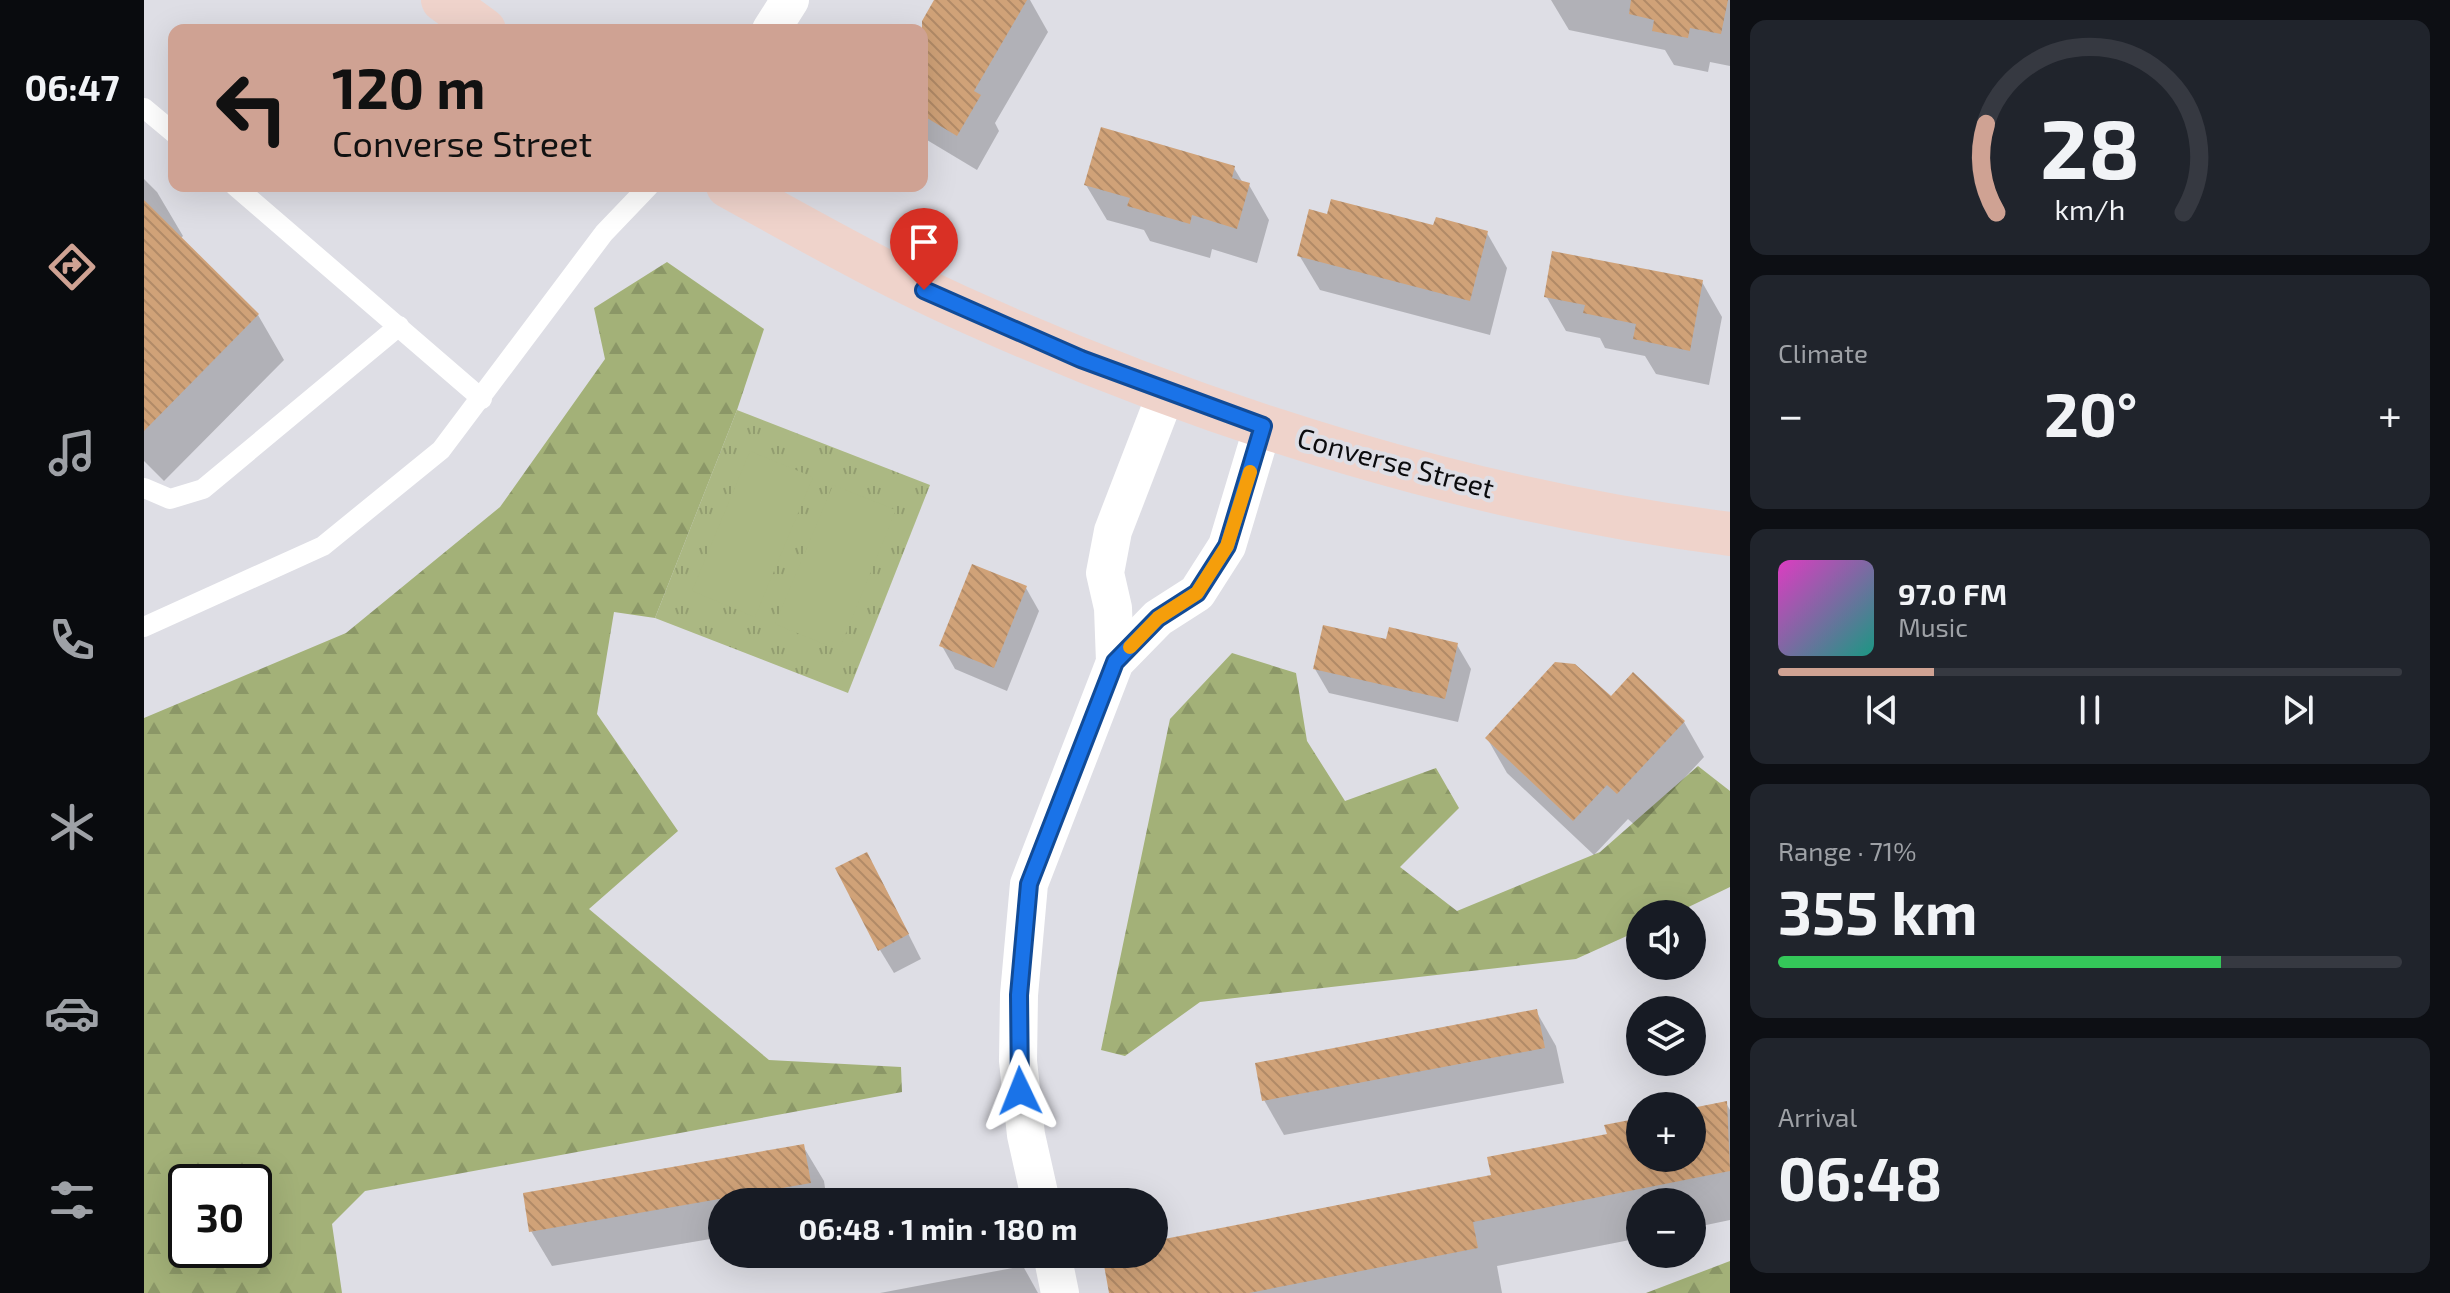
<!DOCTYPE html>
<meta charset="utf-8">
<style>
:root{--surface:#171b24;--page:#20242c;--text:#f1f3f6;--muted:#9ea1a6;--line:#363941;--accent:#cfa293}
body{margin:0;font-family:"Exo 2",sans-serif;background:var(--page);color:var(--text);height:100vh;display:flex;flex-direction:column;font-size:30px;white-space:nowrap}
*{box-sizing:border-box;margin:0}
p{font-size:26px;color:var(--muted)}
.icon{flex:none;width:44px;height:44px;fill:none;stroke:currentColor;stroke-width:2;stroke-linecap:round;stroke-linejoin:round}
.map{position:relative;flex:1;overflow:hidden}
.side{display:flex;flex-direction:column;gap:20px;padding:20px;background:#0d0f14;width:720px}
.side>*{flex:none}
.top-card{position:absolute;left:24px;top:24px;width:760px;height:168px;border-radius:16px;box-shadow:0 8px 32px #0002;background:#cfa293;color:#111;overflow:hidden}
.buttons{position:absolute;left:1482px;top:900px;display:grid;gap:16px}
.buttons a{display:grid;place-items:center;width:80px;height:80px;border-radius:50%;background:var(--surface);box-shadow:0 8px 32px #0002;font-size:40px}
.speed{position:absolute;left:24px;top:1164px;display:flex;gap:16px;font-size:40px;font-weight:700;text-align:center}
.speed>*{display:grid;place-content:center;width:104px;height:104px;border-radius:50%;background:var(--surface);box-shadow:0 8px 32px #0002;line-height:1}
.speed .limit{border:4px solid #111;border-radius:12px;background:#fff;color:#111}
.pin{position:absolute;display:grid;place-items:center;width:68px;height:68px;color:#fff;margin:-82px -34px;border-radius:50% 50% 50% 0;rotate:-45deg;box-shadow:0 0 8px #0007}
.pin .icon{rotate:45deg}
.me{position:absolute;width:88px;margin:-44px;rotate:358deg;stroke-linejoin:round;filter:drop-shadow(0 0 6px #0008)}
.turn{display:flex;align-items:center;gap:28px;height:168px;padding:0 32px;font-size:36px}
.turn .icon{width:104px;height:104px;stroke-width:2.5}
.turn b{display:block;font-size:56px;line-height:68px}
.big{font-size:60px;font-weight:700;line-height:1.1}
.side .card{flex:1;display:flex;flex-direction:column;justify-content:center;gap:12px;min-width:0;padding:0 28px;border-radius:16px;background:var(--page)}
.side .dial{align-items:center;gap:0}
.dial svg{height:208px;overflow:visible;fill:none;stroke:var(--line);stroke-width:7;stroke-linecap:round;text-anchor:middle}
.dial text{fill:var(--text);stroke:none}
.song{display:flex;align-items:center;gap:24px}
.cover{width:96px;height:96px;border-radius:12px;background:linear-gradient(135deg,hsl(310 70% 55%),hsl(170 70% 35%))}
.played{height:8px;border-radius:4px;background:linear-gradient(90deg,var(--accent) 25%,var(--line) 25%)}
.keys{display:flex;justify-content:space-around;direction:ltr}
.heat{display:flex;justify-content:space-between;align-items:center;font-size:44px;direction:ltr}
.charge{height:12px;border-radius:6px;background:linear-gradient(90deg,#34c759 71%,var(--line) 0)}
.trip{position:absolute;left:564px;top:1188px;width:460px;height:80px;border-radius:40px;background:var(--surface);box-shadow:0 8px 32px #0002;font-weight:700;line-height:80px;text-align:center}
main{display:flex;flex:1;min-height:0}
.menu{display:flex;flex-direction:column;width:144px;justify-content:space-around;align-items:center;background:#090b0e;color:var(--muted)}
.menu .icon{width:56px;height:56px}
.menu .selected{color:var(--accent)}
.menu b{font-size:36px;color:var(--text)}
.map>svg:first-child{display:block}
.grass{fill:url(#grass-tufts)}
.forest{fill:url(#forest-firs);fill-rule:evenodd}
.pitch{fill:#abb883}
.shadow{fill:#0003}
.building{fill:url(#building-back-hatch)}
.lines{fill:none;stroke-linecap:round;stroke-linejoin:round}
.service{stroke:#fff;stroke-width:20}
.minor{stroke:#fff;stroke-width:38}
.secondary{stroke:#efd3cb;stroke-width:44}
.route-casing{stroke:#114b97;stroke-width:20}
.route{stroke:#1a73e8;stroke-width:14}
.slow{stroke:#f59e0b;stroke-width:14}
.labels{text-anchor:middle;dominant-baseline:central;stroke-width:8;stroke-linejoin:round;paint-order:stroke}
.street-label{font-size:28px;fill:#0b0b0d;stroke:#dedee5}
</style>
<main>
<nav class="menu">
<b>06:47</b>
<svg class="icon selected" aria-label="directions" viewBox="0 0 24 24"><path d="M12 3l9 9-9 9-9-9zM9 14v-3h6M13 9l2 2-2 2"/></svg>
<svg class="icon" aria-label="music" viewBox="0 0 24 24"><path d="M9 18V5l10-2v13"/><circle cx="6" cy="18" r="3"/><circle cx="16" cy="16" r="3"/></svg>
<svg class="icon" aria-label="phone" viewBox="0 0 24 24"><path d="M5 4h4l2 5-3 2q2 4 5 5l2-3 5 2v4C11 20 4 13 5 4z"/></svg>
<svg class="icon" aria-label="climate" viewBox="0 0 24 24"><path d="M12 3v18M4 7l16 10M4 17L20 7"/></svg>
<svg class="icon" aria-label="car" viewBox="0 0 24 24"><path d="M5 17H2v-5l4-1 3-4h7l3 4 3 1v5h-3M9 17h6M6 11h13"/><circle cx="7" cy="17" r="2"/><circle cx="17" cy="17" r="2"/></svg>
<svg class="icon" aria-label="filters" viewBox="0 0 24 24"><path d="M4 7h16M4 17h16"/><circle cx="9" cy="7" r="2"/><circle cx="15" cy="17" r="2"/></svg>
</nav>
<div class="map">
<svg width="1586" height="1293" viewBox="0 0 1586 1293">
<defs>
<pattern id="grass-tufts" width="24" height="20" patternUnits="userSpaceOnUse" patternTransform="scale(2)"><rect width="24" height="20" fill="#abb883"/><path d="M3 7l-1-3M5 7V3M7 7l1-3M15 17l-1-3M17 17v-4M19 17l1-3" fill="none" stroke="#929d70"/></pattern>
<pattern id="forest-firs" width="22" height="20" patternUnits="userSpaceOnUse" patternTransform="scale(2)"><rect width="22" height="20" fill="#a3b178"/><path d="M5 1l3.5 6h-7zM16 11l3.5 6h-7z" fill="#8b9767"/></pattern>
<pattern id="building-back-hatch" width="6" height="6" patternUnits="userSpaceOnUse" patternTransform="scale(2)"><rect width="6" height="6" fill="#d0a278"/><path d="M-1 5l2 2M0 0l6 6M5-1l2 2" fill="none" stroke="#b18a67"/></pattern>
</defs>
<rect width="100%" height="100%" fill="#dedee5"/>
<!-- grass -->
<path class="grass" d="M593 410 786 485 704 693 511 618Z"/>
<!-- forest -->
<g class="forest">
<path d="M523 262 620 329 593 410 511 618 470 612 453 714 534 831 445 909 625 1060 757 1067 758 1092 221 1191 188 1224 198 1293H0V718L202 633 356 507 461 359 450 308ZM42 1182H110V1250H42Z"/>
<path d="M1088 653 1152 673 1163 741 1201 801 1292 768 1315 808 1256 867 1313 911 1456 852 1554 766 1586 791V887L1530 914H1496V930L1432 959 1056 1002 981 1056 957 1050 1026 719Z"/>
<path d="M1586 1261V1293H1502Z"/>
</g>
<!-- pitch -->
<g class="pitch">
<path d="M606 451 669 477 611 617 548 591Z"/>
<path d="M689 485 752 510 695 650 631 624Z"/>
</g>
<!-- shadow -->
<g class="shadow">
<path d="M794 0H886L904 32 851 123 855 131 833 170 778 137V30Z"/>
<path d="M1407 0H1586V66L1566 62 1564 72 1530 65 1521 50 1425 30Z"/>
<path d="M1090 168 1099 183 1105 185 1125 220 1113 263 1068 249 1066 258 1006 241 1000 230 963 220 942 185Z"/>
<path d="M0 179 13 192 39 236 36 239 114 315 140 360 20 481 0 461Z"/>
<path d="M1185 217 1343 233 1363 268 1346 335 1176 290 1155 255Z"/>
<path d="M1558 282 1578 317 1565 385 1512 374 1501 356 1461 348 1456 338 1422 331 1402 296Z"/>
<path d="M882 588 895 611 863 691 811 669 798 646Z"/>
<path d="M1243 641 1313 645 1327 669 1314 722 1185 693 1171 669Z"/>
<path d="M1489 675 1540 722 1560 757 1494 828 1484 819 1450 855 1363 773 1343 738 1467 699Z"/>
<path d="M736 878 777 959 750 973 736 950Z"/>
<path d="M1392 1011 1412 1046 1420 1083 1140 1135 1120 1100Z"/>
<path d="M1582 1103 1586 1110V1220L1548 1228V1202H1496V1238L1353 1266 1358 1293H967L960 1254H1010V1243L1349 1177 1465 1135 1496 1120V1158H1548V1110Z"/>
<path d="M659 1146 680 1181 683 1202H578V1237L408 1266 387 1231Z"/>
<path d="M879 1266 894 1293H736Z"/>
</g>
<!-- building -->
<g class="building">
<path d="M790 0H883L830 91 837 95 813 136 778 115V21Z"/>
<path d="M1487 0H1584L1577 34 1546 28 1544 38 1508 31 1510 20 1485 14Z"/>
<path d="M957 127 1091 166 1088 178 1106 183 1093 229 1048 215 1046 224 983 206 986 198 940 185Z"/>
<path d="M1187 199 1289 225 1292 217 1344 231 1326 301 1153 256 1165 209 1183 214Z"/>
<path d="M0 200 115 314 0 431Z"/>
<path d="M1408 251 1559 280 1546 351 1489 339 1492 324 1439 313 1441 305 1400 297Z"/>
<path d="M828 564 883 586 850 668 795 646Z"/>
<path d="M1179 625 1242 639 1245 627 1314 643 1301 699 1169 669Z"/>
<path d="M1411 662 1431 664 1467 696 1489 672 1541 721 1473 794 1463 785 1429 821 1341 738Z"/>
<path d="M723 852 765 934 734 951 691 868Z"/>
<path d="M1393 1009 1401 1048 1118 1101 1111 1063Z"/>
<path d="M1583 1101 1586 1171 1329 1222 1334 1248 1105 1293H965L958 1254H1010V1241L1347 1175 1343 1157 1463 1134 1460 1125 1496 1118V1158H1548V1108Z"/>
<path d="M660 1144 667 1183 385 1232 379 1193Z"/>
</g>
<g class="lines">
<!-- service -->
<g class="service">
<path d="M0 108 30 133"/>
<path d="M91 186 338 399"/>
<path d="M0 488 26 499 59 489 255 326"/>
<path d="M0 627 179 546 297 450 460 233 505 186"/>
</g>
<!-- minor -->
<g class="minor">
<path d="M627 30 646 0"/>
<path d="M971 662 969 608 961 573 969 531 1023 391"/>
<path d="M897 1202 882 1135 874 1061 875 995 885 884 971 662 1014 618 1053 593 1083 546 1119 426"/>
<path d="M908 1254 916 1293"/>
</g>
<!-- secondary -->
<g class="secondary">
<path d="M299 0 340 30"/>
<path d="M584 186C667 232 750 279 837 317 1070 421 1332 502 1586 534"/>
</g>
</g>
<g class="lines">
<!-- route casing -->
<g class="route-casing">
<path id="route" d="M780 290 937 359 1119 426 1083 546 1053 593 1014 618 971 662 885 884 875 995 876 1091"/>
</g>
<!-- route -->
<use href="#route" class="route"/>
<!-- slow -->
<path class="slow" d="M986 647 1014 618 1053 593 1083 546 1106 472"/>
</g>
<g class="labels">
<!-- street labels -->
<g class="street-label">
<text transform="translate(1252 462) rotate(15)">Converse Street</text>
</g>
</g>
</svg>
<div class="buttons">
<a><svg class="icon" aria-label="sound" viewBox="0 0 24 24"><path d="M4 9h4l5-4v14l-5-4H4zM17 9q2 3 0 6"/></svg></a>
<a><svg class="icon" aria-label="layers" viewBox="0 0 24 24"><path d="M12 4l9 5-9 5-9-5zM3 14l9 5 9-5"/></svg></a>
<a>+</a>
<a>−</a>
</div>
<div class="speed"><div class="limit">30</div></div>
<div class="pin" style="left:780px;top:290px;background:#d93025"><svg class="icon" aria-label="arrive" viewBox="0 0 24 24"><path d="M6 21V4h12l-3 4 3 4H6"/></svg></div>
<svg class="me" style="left:876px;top:1091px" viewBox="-20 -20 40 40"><path d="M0-17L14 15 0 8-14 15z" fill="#1a73e8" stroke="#fff" stroke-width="4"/></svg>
<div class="trip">06:48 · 1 min · 180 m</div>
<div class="top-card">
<div class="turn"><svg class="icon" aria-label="left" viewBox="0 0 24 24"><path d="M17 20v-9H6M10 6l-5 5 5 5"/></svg><div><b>120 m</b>Converse Street</div></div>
</div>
</div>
<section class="side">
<div class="card dial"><svg viewBox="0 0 100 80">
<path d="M14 69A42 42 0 1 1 86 69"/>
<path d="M14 69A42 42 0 0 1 10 35" stroke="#cfa293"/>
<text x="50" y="56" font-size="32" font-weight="700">28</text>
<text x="50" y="72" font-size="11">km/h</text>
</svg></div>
<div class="card"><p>Climate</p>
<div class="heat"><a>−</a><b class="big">20°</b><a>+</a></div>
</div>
<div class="card">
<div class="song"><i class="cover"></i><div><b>97.0 FM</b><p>Music</p></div></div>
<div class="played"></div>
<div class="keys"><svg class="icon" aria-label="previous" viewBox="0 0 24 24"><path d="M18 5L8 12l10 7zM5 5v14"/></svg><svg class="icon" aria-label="pause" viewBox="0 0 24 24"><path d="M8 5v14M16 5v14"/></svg><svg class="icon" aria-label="next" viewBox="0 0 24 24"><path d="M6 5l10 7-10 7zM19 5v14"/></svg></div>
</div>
<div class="card"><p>Range · 71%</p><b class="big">355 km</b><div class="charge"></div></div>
<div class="card"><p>Arrival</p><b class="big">06:48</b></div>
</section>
</main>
